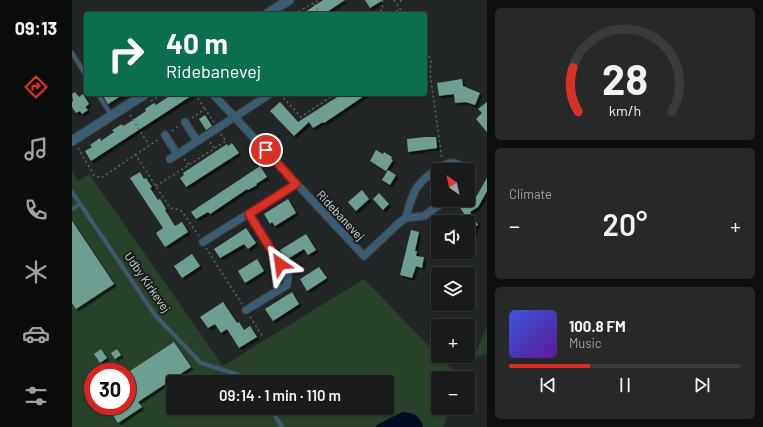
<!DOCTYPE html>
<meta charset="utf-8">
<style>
:root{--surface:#1a1c1c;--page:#272929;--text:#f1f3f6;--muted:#9fa1a3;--line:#383a3b;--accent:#d93025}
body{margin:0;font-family:Barlow,sans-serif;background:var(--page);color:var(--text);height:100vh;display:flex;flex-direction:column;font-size:15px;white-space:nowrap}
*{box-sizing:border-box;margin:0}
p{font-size:13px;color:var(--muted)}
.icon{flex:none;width:22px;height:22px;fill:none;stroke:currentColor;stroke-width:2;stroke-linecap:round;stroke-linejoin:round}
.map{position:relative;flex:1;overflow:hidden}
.panel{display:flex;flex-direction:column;gap:8px;padding:8px;background:#0e0f0f;width:276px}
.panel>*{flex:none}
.banner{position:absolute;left:12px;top:12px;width:343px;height:84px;border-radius:4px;box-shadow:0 1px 3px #0004,0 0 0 1px var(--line);background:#0b6e4f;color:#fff;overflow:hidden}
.needle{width:26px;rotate:327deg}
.fabs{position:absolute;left:359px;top:163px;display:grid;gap:8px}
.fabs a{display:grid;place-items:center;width:44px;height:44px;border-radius:4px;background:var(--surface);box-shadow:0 1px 3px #0004,0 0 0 1px var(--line);font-size:20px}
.speed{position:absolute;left:12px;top:363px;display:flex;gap:8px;font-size:20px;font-weight:700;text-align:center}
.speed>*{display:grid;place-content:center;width:52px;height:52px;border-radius:50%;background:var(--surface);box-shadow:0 1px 3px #0004,0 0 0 1px var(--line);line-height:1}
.speed .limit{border:6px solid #d22;background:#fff;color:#111}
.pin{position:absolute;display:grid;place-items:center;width:34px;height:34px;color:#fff;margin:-17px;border:2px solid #fff;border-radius:50%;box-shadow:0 1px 4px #0007}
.me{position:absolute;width:44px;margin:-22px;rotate:328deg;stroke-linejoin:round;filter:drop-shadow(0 0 3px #0008)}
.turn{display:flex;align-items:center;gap:14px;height:84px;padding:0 16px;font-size:18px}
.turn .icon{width:52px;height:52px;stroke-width:2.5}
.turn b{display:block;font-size:28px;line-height:34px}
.big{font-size:30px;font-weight:600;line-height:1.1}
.panel .widget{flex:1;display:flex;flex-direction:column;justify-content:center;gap:6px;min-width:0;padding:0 14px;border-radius:6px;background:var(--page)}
.panel .dial{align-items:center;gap:0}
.dial svg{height:104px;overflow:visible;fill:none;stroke:var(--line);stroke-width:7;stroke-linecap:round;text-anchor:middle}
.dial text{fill:var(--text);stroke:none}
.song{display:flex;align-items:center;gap:12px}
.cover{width:48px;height:48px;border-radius:6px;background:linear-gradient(135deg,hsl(230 70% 55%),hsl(270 70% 35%))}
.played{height:4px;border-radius:2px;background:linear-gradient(90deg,var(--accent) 35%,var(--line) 35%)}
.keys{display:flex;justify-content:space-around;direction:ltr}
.heat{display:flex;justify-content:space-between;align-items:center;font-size:22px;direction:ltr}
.trip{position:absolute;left:94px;top:375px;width:228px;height:40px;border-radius:4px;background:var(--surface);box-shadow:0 1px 3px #0004,0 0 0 1px var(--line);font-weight:600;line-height:40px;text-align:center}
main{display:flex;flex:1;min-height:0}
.tabs{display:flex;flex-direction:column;width:72px;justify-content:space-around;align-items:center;background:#0a0b0b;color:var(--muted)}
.tabs .icon{width:28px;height:28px}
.tabs .on{color:var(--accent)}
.tabs b{font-size:18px;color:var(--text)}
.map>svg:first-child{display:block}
.green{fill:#28412a;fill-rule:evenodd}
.water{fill:#020923}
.building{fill:#6d9e91;filter:url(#shadow)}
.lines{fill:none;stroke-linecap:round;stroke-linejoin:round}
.service-casing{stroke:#3f4242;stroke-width:5.5}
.minor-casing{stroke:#3f4242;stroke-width:9}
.tertiary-casing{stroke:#3f4242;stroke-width:11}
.path{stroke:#636565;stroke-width:1.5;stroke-dasharray:2 3;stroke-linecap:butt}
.service{stroke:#3a5d72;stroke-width:3.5}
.minor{stroke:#3a5d72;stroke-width:7}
.tertiary{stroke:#3a5d72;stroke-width:9}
.route-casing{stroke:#8d1f18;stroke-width:10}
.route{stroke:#d93025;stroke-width:7}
.labels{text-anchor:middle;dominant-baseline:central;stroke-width:4;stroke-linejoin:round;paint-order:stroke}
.street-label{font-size:12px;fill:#d5d7d7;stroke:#1a1d1d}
</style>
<main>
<nav class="tabs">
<b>09:13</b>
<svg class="icon on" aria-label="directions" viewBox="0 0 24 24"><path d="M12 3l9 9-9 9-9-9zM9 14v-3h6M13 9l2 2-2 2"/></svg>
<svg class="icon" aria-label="music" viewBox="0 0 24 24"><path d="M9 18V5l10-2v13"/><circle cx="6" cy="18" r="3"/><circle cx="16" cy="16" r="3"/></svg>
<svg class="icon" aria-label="phone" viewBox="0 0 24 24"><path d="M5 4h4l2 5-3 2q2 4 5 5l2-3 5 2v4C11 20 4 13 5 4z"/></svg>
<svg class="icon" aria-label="climate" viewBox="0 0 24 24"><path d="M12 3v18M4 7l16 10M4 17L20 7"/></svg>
<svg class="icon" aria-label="car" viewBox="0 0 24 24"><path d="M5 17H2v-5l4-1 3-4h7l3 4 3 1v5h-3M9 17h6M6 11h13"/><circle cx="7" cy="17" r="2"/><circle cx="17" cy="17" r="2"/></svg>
<svg class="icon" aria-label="filters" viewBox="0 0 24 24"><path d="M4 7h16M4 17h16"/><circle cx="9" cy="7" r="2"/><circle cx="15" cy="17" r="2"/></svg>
</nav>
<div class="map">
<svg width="415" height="427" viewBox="0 0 415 427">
<defs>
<filter id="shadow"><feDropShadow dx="2.5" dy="2.5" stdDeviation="0" flood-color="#0009"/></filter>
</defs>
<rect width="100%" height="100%" fill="#232626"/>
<!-- green -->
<g class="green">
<path d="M0 171 6 181 17 174 151 366 292 279 388 378H366V408H379L371 427H351C343 400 322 416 305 425L304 427H0ZM21 372H55V406H21ZM101 382H315V408H101Z"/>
<path d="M415 327V354L401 358Z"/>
</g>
<!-- water -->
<path class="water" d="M331 412C342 414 347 415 351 427H304L305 425Z"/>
<!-- building -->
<g class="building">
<path d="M251 0H273L252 14H230Z"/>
<path d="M293 0H311L298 8Z"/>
<path d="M390 79 391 86 408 93 403 105 394 102 383 103 382 94 367 96 365 83Z"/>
<path d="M3 92 7 97 11 94 17 104 13 107 16 110 10 114 8 111 4 113 0 107V102L1 101 0 94Z"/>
<path d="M30 94H52L36 104Z"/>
<path d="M94 94H122L19 161 13 151 20 147 18 145 28 138 29 141 42 132 40 130 50 124 51 126 58 122 74 111 73 109 82 103 84 105 96 97Z"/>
<path d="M270 94H295L252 123 251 122 241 128 237 122 222 136 198 111 208 102 226 122Z"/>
<path d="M415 102V132L404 119 410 113 406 109Z"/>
<path d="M133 115 140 126 134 130 127 119Z"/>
<path d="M354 137H364L365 148 336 152 335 139Z"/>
<path d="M160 143 167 153 114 187 108 178 112 175 111 173 155 144 156 146Z"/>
<path d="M304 150 311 154 312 152 320 157 319 159 321 160 314 171 298 161Z"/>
<path d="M188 166 195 177 184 184 185 185 176 190 175 189 138 214 136 212 124 219 119 212Z"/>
<path d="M316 170 324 175 318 185 310 180Z"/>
<path d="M68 172 72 179 74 178 80 187 78 188 86 200 88 199 94 209 93 210 103 226 110 222 116 232 93 247 84 233 91 228 58 178Z"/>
<path d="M415 178V191L406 207 398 212 406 225 404 226 402 233 396 239V222H382L394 215H393L387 206 397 200 400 204Z"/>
<path d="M290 190 297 199 284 211 276 202Z"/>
<path d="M307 193 317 204 311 210 301 199Z"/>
<path d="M216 199 224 213 203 226 200 222 198 224 192 214Z"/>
<path d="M0 221 42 284 4 309 0 303Z"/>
<path d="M174 228 184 243 176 249 172 244 148 258 142 249Z"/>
<path d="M339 230 347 232 343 251H345L344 256 352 257 350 268 344 266 340 278 328 275Z"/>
<path d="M366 232V251L358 237Z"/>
<path d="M234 234 244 250 236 255 232 249 214 260 208 250Z"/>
<path d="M120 254 128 266 110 278 102 266Z"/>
<path d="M185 259 192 271 173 283 166 271Z"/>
<path d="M247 267 255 278 235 291 228 279Z"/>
<path d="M220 292 227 304 201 321 193 309Z"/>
<path d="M151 302 165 323 167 322 172 330 178 326 185 337 167 348 155 329 149 333 143 324 136 328 128 317Z"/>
<path d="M102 342 119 367 66 402 70 407 46 423 35 406H55V373Z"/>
<path d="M29 349 35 358 28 363 22 354Z"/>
<path d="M45 349 49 355 43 359 39 353Z"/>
</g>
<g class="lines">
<!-- service casing -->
<g class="service-casing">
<g id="service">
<path d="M0 53 14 75"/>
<path d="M26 94 39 115"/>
<path d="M0 192 83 315 129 363 170 376 179 382"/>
<path d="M0 209 8 204"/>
<path d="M198 408 210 427"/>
</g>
</g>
<!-- minor casing -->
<g class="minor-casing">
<g id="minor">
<path d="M141 94 292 256 328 222 334 218 352 216 374 200"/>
<path d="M113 122 125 141"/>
<path d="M93 135 105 154"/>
<path d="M98 159 198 94"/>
<path d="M334 218C337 207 339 195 346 186 352 178 370 164 379 163 383 163 388 165 391 167V170"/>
<path d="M131 242 224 184"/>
<path d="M174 310 215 285 216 276 177 214"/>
</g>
</g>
<!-- tertiary casing -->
<g class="tertiary-casing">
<g id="tertiary">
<path d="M195 14 217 0"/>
<path d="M0 141 73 94"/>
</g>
</g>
<!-- path -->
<g class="path">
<path d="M322 0 328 9 334 14"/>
<path d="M328 0 330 2"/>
<path d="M242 4 249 14"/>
<path d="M222 14 247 0"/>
<path d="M304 14 310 10 311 2 310 0"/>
<path d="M320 14 328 9"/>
<path d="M353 47 359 61 358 73 370 159"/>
<path d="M123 94 133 109"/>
<path d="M208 94 229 117 263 94"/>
<path d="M79 101 90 94"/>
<path d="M58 115 77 145"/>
<path d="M120 118 133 109 142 122"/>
<path d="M100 131 107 126"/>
<path d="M138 142 142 148"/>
<path d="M6 148 22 175 29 178 87 139"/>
<path d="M63 154 98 208 108 210 111 213 127 236"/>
<path d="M112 159 117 165"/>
<path d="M84 186 154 141 149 134"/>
<path d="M134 248 170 304"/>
<path d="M178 317 192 338"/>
</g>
<!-- service -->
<use href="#service" class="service"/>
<!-- minor -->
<use href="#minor" class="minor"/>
<!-- tertiary -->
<use href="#tertiary" class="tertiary"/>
</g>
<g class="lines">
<!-- route casing -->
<g class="route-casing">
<path id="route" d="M194 150 224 184 177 214 208 264"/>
</g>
<!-- route -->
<use href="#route" class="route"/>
</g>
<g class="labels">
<!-- street labels -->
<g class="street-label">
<text transform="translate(269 215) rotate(47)">Ridebanevej</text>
<text transform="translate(76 282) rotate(55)">Udby Kirkevej</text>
</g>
</g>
</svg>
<div class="fabs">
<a><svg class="needle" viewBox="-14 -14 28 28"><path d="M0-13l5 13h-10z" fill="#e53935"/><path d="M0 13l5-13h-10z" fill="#9fa1a3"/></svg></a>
<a><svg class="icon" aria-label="sound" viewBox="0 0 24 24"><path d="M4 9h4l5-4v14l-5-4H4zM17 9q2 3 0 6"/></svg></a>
<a><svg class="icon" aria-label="layers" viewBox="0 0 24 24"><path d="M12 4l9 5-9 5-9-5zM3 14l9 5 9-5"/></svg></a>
<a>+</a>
<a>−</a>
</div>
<div class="speed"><div class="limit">30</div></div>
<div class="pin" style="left:194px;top:150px;background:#d93025"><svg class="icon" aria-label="arrive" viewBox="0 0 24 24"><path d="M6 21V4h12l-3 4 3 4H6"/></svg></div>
<svg class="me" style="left:208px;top:264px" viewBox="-20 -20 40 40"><path d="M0-17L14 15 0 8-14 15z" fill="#d93025" stroke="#fff" stroke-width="4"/></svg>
<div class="trip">09:14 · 1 min · 110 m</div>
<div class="banner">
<div class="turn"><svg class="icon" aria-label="right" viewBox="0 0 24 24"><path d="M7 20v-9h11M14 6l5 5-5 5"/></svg><div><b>40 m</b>Ridebanevej</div></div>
</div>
</div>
<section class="panel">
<div class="widget dial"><svg viewBox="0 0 100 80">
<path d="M14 69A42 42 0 1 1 86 69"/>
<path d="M14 69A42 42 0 0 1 10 35" stroke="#d93025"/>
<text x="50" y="56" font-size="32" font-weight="700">28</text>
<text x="50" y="72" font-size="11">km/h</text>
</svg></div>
<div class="widget"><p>Climate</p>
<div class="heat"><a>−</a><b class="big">20°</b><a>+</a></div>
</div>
<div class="widget">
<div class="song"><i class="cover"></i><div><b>100.8 FM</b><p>Music</p></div></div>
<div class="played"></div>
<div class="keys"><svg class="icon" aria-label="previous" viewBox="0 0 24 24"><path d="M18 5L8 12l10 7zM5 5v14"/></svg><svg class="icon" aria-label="pause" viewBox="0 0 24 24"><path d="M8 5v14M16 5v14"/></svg><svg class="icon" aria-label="next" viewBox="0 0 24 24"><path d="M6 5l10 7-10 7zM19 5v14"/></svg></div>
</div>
</section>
</main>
